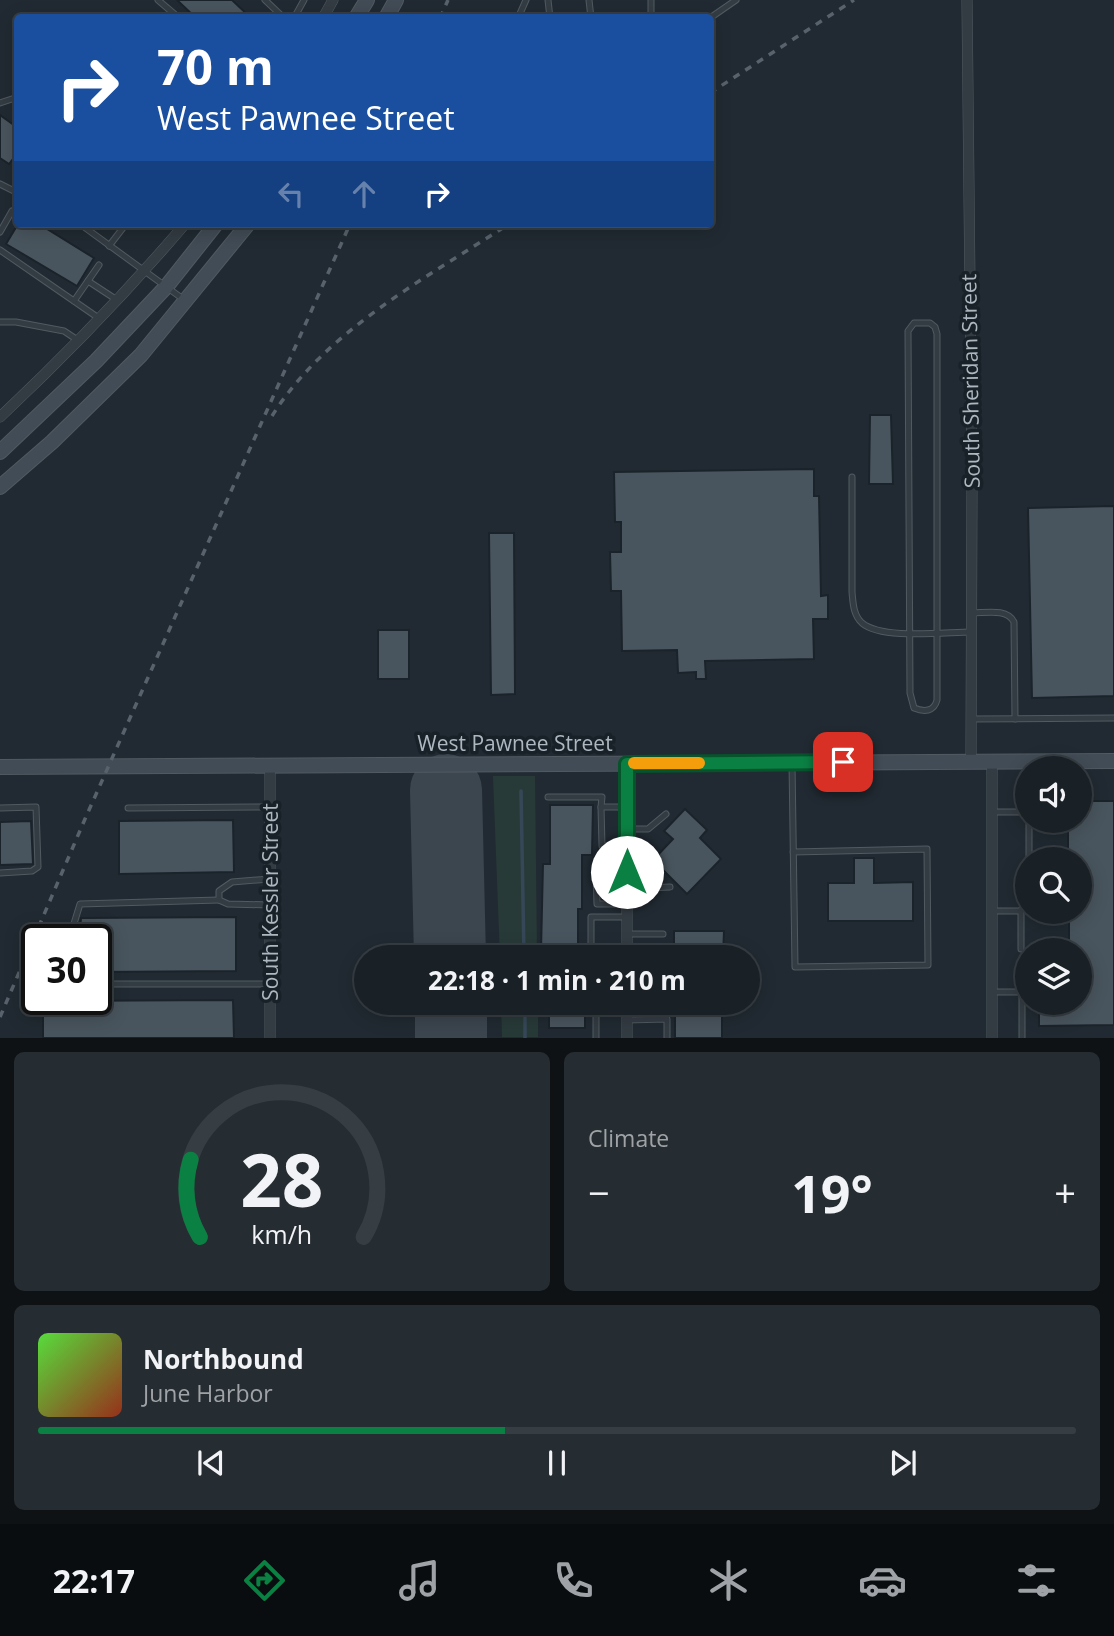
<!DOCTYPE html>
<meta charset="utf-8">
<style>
:root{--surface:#192026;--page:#262d32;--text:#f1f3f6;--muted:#9fa3a7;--line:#373e43;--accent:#0b8043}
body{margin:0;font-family:"Open Sans",sans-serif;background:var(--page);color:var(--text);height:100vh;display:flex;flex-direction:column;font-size:26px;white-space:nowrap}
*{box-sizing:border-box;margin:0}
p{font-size:23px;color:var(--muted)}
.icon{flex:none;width:38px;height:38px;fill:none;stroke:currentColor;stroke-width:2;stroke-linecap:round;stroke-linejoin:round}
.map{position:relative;height:1038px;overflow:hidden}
.sheet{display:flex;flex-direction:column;gap:14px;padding:14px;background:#0e1215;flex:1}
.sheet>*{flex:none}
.hud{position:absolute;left:14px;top:14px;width:700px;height:214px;border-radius:7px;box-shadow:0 4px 18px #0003,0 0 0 2px var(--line);background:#1a4fa0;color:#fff;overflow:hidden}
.controls{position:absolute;left:1015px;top:756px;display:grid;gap:14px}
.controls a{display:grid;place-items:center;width:77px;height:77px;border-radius:50%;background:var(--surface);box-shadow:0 4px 18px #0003,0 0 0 2px var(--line);font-size:35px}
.speed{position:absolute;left:21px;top:924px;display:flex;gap:14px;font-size:35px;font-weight:700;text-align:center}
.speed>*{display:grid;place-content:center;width:91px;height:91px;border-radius:50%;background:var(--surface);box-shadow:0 4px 18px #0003,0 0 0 2px var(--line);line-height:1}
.speed .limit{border:4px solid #111;border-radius:10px;background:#fff;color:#111}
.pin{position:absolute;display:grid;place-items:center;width:60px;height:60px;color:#fff;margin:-30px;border-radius:14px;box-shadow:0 4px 10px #0006}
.me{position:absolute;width:77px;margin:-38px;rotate:0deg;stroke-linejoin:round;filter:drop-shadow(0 0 5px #0008)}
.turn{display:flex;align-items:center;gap:24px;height:147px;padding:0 28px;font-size:32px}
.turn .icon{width:91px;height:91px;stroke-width:2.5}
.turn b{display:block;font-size:49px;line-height:60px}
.lanes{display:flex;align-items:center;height:66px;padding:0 28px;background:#0003;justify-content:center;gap:35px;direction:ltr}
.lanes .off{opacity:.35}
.big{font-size:52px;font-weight:700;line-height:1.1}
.sheet .tile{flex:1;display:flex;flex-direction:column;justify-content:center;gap:10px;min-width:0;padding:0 24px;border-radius:10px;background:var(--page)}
.sheet .dial{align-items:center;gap:0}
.dial svg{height:182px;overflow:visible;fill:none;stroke:var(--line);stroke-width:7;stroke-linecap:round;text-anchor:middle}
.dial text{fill:var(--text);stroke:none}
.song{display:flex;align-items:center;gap:21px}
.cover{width:84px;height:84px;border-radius:10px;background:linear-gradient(135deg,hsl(110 70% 55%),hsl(10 70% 35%))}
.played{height:7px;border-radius:4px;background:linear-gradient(90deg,var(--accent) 45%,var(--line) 45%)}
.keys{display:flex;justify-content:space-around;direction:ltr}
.heat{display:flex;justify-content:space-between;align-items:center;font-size:38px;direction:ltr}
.sheet .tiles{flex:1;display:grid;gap:14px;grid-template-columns:1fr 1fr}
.tile:last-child{grid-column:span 2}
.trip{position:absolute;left:354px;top:945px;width:406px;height:70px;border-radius:35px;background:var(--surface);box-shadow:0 4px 18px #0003,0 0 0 2px var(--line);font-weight:700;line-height:70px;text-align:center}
.tab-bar{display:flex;height:112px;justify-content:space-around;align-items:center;background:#0a0d0f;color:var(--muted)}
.tab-bar .icon{width:49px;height:49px}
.tab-bar .on{color:var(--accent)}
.tab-bar b{font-size:32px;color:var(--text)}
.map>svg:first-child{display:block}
.green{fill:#283a38}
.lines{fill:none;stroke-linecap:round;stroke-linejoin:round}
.stream{stroke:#364858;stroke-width:3.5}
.runway{stroke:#3c464f;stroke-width:72}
.building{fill:#49555e;stroke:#1b232a;stroke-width:2}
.lane-casing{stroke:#515a61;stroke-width:7}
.street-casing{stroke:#515a61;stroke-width:11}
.secondary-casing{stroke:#515a61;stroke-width:16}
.lane{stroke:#343c43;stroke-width:5}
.street{stroke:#343c43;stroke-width:10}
.secondary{stroke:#424c56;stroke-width:14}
.rail{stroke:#58626c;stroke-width:3.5;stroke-dasharray:7 7;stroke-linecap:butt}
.route-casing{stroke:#07532c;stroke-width:18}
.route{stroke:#0b8043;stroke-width:12}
.slow{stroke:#f59e0b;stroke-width:12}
.labels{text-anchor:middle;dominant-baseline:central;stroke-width:7;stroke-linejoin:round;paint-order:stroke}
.street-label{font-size:21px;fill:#adb7c0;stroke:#192128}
</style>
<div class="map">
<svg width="1114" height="1038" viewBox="0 0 1114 1038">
<rect width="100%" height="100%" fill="#212a32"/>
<!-- green -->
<g class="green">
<path d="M493 776H535L537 957H500Z"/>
<path d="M501 1003H538V1037H502Z"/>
</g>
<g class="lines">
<!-- stream -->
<g class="stream">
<path d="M521 791 524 957"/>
<path d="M525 1003V1038"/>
</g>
<!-- runway -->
<g class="runway">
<path d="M446 790 450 957"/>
<path d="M451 1003V1038"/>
</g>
</g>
<!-- building -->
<g class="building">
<path d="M177 0H232L251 18H196Z"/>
<path d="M0 115 18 128V163L13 159 9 164 0 158Z"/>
<path d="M18 224H39L94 258 77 286 6 244Z"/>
<path d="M870 415H891L893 484H869Z"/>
<path d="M814 469V496H819L821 596 828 595V619H813L814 659 705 661 706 679H696V672L678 673 677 650 622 651 621 591H611L610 552H621V522H615L614 472Z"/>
<path d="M1114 506V696L1032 698 1028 508Z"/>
<path d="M489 533H514L515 694 491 695Z"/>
<rect x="378" y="630" width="31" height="49"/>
<path d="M1080 801H1114V1025L1039 1026V1003H1080V950H1069V912H1080V859H1068V821H1080Z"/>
<path d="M550 805H593L592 855H582V909H578V951H541L543 864H550Z"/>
<path d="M685 809 707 830 700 838 721 859 687 894 653 860 673 839 664 831Z"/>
<path d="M233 820 234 872 119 874V821Z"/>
<path d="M31 821 33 864 0 865V822Z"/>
<path d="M854 858H874V883L913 882V921H828V883H854Z"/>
<path d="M236 917V971L96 972V940H79L81 918Z"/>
<path d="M674 931H724L723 957H674Z"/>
<path d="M233 1000 234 1038H43V1001Z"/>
<rect x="549" y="1003" width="36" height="25"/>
<path d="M722 1010V1038H675V1011Z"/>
</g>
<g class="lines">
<!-- lane casing -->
<g class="lane-casing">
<g id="lane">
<path d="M158 0 179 18"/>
<path d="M265 0 284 18"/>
<path d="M548 0 550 18"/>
<path d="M589 0 591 18"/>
<path d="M294 18 304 0"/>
<path d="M518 18 526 0"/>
<path d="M651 18V0"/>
<path d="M710 18 736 0"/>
<path d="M0 103 18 97"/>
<path d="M0 184 18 193"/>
<path d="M80 224 183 299"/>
<path d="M0 232 12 211"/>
<path d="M109 246 126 224"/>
<path d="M0 250 100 319"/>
<path d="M88 281 117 300"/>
<path d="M74 301 99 265"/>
<path d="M0 322H16L64 331 79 341"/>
<path d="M914 323H930L935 327 937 334V700C934 712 924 712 914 708L910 693 908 331Z"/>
<path d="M852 477V592C853 602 853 615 862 623 882 640 945 632 972 632"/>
<path d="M972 613C986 613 1007 608 1014 622L1015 719"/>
<path d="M971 719 1114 718"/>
<path d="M792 763 795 967 928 965 927 849 793 852"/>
<path d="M548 797H602L601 807"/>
<path d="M627 807H601L602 846H627"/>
<path d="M0 808 36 807 38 867 32 871 0 873"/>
<path d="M128 808 270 807"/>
<path d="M992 812H1027"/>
<path d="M1029 821V859"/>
<path d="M627 829H648L666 814"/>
<path d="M627 872H596L597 904H627"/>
<path d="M270 879 232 882 219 891V900L228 904 270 905"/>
<path d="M627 889 670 887"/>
<path d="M992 911H1021L1027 895"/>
<path d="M627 917H591V947H627"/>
<path d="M627 934H663"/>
<path d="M69 940 80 904 219 900"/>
<path d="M1021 949V911"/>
<path d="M96 984H270"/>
<path d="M992 992H1022V1038"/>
<path d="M627 1020 667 1019V1038"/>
<path d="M596 1038V1009H627"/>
</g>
</g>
<!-- street casing -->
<g class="street-casing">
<g id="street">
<path d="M967 0 972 480 971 762"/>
<path d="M323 18 333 0"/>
<path d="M0 417C65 356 127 292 185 224"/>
<path d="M992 762V1038"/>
<path d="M627 763V957"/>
<path d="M270 766V1038"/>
<path d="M627 1003V1038"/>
</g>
</g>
<!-- secondary casing -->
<g class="secondary-casing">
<g id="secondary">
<path d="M356 18 367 0"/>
<path d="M386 18 396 0"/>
<path d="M0 452 96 361 166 287 216 224"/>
<path d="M0 487 52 442 141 355 248 224"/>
<path d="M0 767 1114 761"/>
</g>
</g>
<!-- lane -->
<use href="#lane" class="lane"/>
<!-- street -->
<use href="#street" class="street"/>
<!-- secondary -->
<use href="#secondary" class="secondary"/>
<!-- rail -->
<g class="rail">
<path d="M440 18 448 0"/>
<path d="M710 93 854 0"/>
<path d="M272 416C325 331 426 278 509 224"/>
<path d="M0 1017 85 819 350 224"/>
</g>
</g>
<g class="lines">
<!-- route casing -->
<g class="route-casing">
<path id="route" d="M627 872V764L843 762"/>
</g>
<!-- route -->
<use href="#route" class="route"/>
<!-- slow -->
<path class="slow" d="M634 763H699"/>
</g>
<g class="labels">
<!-- street labels -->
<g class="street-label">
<text transform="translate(970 381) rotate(-91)">South Sheridan Street</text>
<text x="515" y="743">West Pawnee Street</text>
<text transform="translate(270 902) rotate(-90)">South Kessler Street</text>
</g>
</g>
</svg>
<div class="controls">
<a><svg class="icon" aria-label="sound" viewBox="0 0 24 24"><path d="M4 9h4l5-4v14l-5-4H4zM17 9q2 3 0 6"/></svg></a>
<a><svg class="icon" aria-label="search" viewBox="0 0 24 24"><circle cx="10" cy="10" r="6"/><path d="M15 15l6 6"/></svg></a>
<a><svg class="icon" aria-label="layers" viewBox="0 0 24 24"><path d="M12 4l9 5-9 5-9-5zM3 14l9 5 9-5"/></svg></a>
</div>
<div class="speed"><div class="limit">30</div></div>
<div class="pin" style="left:843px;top:762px;background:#d93025"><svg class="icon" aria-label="arrive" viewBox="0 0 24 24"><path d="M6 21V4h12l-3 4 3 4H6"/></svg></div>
<svg class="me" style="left:627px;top:872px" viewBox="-20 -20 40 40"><circle r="19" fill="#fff"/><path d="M0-13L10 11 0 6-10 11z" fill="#0b8043"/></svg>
<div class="trip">22:18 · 1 min · 210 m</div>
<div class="hud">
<div class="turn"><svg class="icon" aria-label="right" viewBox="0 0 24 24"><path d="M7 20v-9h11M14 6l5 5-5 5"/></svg><div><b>70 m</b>West Pawnee Street</div></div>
<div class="lanes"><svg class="icon off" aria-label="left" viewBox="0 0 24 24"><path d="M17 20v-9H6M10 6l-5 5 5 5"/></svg><svg class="icon off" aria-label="ahead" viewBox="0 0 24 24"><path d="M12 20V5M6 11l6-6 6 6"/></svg><svg class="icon" aria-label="right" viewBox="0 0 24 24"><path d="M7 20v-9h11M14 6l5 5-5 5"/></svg></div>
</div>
</div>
<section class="sheet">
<div class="tiles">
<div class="tile dial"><svg viewBox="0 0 100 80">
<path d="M14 69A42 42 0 1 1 86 69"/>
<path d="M14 69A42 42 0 0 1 10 35" stroke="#0b8043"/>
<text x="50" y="56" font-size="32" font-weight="700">28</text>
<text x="50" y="72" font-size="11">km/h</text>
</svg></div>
<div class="tile"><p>Climate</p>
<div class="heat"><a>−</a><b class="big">19°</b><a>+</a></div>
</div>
<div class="tile">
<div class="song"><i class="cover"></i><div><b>Northbound</b><p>June Harbor</p></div></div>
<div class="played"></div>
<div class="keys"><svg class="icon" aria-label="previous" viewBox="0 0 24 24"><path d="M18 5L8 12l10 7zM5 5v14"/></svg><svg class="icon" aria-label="pause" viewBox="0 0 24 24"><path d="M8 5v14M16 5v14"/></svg><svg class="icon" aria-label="next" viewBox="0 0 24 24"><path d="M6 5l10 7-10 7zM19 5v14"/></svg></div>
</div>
</div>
</section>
<nav class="tab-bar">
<b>22:17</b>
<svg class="icon on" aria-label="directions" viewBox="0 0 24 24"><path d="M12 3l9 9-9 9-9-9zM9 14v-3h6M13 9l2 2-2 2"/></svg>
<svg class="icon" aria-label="music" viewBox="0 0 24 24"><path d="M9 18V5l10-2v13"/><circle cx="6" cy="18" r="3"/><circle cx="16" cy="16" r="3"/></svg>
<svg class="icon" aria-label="phone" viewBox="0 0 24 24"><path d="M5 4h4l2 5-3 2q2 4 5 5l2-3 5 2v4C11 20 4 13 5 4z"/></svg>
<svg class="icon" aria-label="climate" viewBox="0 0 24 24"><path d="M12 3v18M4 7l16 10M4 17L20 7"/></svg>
<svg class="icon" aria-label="car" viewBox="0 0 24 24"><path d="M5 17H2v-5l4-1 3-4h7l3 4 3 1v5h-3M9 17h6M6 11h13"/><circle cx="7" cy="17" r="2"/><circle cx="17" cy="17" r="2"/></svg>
<svg class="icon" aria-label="filters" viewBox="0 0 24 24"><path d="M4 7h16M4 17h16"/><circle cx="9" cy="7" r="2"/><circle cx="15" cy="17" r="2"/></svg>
</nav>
